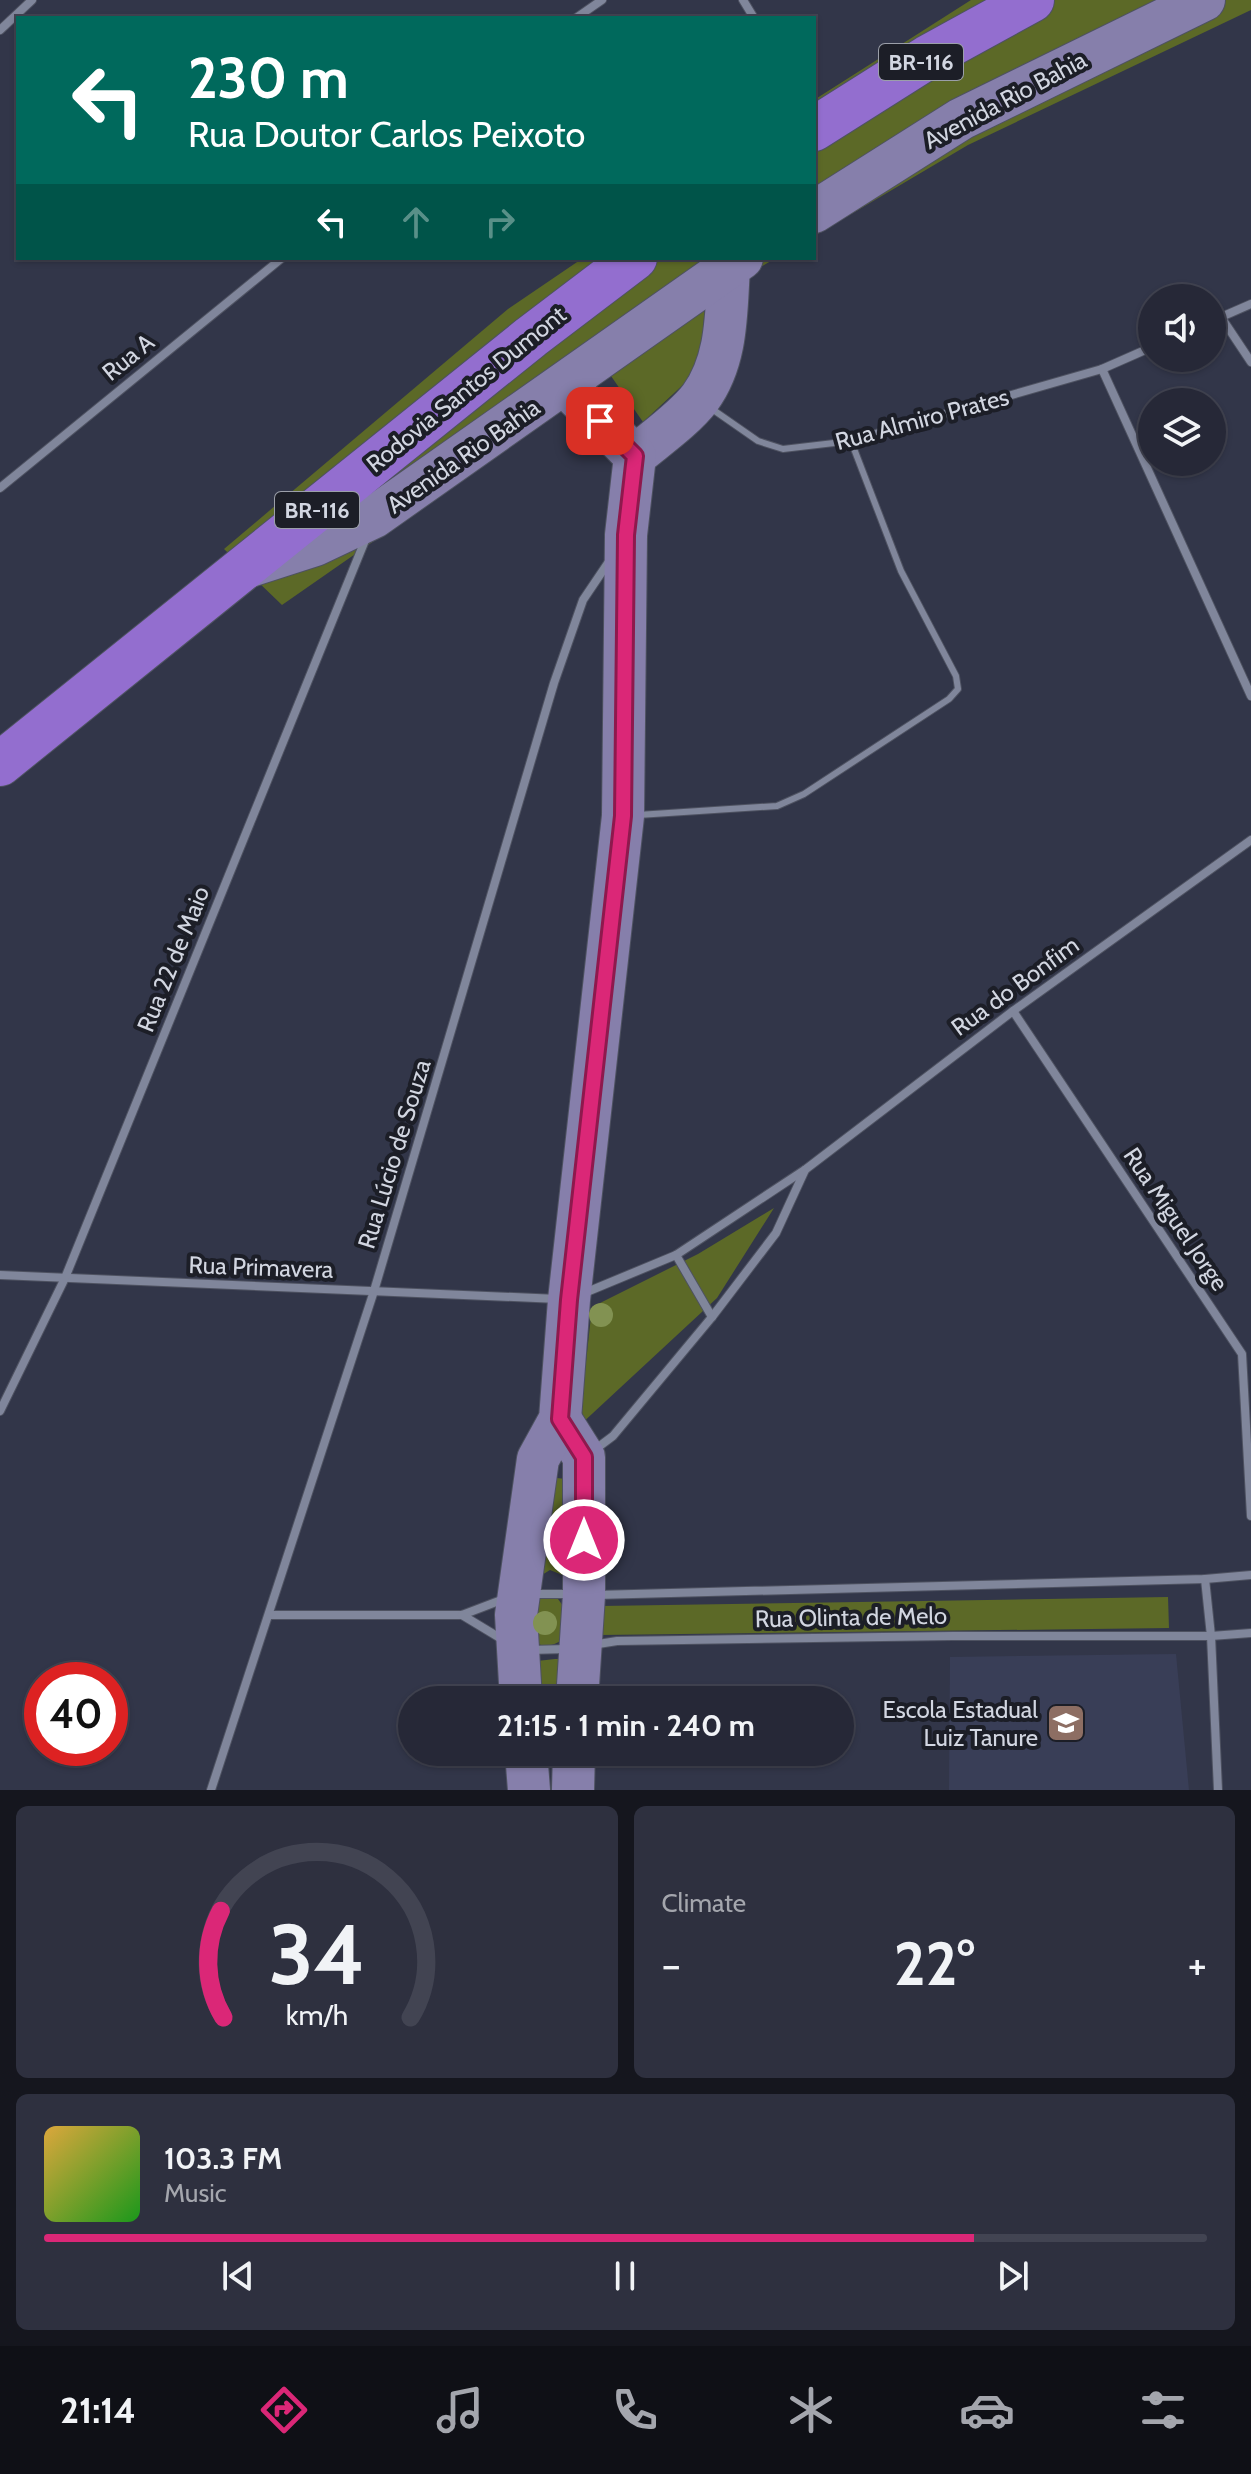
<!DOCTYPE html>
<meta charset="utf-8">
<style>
:root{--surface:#262837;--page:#2e303f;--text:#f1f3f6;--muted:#a4a6ad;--line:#424452;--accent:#db2777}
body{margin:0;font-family:Cabin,sans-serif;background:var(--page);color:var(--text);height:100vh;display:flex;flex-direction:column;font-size:30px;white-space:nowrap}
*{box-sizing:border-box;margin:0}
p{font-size:26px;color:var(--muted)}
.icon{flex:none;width:44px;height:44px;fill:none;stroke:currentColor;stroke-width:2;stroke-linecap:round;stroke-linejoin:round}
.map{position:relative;height:1790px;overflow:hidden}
.panel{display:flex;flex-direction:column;gap:16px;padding:16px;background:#15161e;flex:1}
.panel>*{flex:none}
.guide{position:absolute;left:16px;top:16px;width:800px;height:244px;border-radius:0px;box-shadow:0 2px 6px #0004,0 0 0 2px var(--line);background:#00695c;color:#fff;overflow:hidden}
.controls{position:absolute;left:1138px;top:284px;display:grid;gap:16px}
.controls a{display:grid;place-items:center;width:88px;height:88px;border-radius:50%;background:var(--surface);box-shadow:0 2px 6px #0004,0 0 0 2px var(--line);font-size:40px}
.speed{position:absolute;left:24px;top:1662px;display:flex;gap:16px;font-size:40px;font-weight:700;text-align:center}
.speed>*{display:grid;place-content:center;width:104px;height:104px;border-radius:50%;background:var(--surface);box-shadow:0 2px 6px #0004,0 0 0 2px var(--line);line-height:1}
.speed .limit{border:12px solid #d22;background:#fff;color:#111}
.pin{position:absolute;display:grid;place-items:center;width:68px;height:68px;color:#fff;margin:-34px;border-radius:16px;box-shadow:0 4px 12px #0006}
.me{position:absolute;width:88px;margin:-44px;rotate:0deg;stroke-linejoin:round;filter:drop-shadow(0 0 6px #0008)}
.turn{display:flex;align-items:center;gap:28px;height:168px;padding:0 40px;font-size:36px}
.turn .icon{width:104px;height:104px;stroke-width:2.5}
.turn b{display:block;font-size:56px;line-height:68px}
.lanes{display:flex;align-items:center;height:76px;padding:0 40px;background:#0003;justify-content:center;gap:40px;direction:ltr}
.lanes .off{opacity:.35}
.big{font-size:60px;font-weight:700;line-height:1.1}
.panel .widget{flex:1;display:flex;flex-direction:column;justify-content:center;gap:12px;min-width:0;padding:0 28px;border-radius:12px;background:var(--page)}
.panel .dial{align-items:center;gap:0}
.dial svg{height:208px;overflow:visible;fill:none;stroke:var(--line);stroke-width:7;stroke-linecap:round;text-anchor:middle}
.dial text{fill:var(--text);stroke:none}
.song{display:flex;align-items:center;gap:24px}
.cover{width:96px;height:96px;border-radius:12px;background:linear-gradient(135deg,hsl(40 70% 55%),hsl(120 70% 35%))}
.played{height:8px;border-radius:4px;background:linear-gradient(90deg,var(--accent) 80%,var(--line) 80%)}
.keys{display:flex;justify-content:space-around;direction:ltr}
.heat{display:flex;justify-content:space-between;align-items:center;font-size:44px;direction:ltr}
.panel .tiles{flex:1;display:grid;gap:16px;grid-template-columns:1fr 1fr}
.widget:last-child{grid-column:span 2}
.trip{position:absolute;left:398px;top:1686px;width:456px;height:80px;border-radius:40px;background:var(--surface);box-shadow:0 2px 6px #0004,0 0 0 2px var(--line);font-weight:700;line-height:80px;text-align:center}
.menu{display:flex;height:128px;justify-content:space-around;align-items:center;background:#0f1016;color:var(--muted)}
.menu .icon{width:56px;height:56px}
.menu .current{color:var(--accent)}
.menu b{font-size:36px;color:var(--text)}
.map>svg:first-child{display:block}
.built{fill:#393e57}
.green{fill:#5c6927}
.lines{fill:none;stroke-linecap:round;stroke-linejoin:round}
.lane-casing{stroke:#4e5261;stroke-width:8}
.street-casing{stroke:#4e5261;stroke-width:10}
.secondary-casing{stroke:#4e5261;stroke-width:44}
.highway-casing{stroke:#4e5261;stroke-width:46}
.lane{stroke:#80869b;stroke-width:6}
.street{stroke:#80869b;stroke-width:8}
.secondary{stroke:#867fab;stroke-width:42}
.highway{stroke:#936ecf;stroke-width:44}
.tree{fill:#829252}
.route-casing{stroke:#8e194d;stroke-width:20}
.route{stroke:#db2777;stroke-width:14}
.labels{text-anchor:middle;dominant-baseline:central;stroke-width:8;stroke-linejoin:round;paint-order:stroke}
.shield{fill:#1c1e27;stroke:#9b9fa9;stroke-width:2}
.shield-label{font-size:22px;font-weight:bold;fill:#d2d6e1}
.street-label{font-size:24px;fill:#d2d6e1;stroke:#1c1e27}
.poi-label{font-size:24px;fill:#d2d6e1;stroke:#1c1e27;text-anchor:end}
</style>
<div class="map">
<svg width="1251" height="1790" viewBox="0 0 1251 1790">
<rect width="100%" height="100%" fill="#323649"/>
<!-- built -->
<path class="built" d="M1176 1654 1189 1790H949L950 1657Z"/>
<!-- green -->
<g class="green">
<path d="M971 0H1251V10L968 145 814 236V100Z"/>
<path d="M583 258H776L705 300 701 368 643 422 611 376 282 605 224 549 508 309Z"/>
<path d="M774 1208 717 1298 579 1426 592 1307 698 1254Z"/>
<path d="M557 1478 574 1480 570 1578 550 1570 537 1578Z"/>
<path d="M544 1595 558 1599 568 1613 563 1639C552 1647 544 1648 532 1641L526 1604Z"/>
<path d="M1168 1597 1169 1628 600 1635V1606Z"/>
<path d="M555 1659H564L561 1700H533L528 1662Z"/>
</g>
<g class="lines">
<!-- lane casing -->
<g class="lane-casing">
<path id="lane" d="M638 815 777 806 804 794 949 699 958 689 956 676 901 571 851 441 783 449 758 441 712 409"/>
</g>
<!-- street casing -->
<g class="street-casing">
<g id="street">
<path d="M743 0 754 18"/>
<path d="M576 18 602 0"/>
<path d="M0 30 32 0"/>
<path d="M1221 317 1251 362"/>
<path d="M1212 321 1251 304"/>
<path d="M1102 369 1251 696"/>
<path d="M851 441 1102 369 1152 347"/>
<path d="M0 488 282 258"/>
<path d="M1013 1011 1242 1354 1251 1516"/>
<path d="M676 1255 712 1317"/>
<path d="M0 1275 558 1299"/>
<path d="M582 1294 676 1255 806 1169 1013 1011 1251 840"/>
<path d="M0 1411 65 1278 366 538"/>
<path d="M593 1451 613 1436 712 1317 776 1233 805 1170"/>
<path d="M1205 1579 1211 1636 1218 1790"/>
<path d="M532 1594H571"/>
<path d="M596 1595 1205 1579 1251 1575"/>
<path d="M270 1615H462L504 1599"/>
<path d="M462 1615 505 1641"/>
<path d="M592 1645 617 1641 952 1636H1211L1251 1633"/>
<path d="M529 1650 567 1649"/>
<path d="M211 1790 374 1291 554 683 583 600 610 560"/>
</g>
</g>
<!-- secondary casing -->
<g class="secondary-casing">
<g id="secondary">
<path d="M814 212 961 119 1204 0"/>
<path d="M565 385 635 456"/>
<path d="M635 456C655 439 684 419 700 398 728 360 726 312 729 267"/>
<path d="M247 567 315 545 374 517 742 258"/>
<path d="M560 1419 584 1457V1595L577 1700"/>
<path d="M521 1700 516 1615 538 1459 560 1419 569 1300 623 816 626 535 635 456"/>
<path d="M526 1752 529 1790"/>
<path d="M573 1790 574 1752"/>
</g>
</g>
<!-- highway casing -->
<g class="highway-casing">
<g id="highway">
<path d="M814 129 928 57 1032 0"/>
<path d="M0 764 531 337 635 258"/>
</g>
</g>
<!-- lane -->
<use href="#lane" class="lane"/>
<!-- street -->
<use href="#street" class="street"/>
<!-- secondary -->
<use href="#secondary" class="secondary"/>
<!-- highway -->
<use href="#highway" class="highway"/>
</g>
<!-- trees -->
<g class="tree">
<circle cx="601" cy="1315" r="12"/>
<circle cx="545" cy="1623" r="12"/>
</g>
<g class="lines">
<!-- route casing -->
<g class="route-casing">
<path id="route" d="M584 1540V1457L560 1419 569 1300 623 816 626 535 635 456 600 421"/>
</g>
<!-- route -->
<use href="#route" class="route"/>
</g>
<!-- icons -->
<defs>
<g id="school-square" transform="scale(2)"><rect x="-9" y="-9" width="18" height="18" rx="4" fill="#8d6e63" stroke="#1c1e27"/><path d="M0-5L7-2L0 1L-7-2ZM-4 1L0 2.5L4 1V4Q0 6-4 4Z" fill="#fff"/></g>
</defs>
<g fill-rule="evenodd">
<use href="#school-square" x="1066" y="1723"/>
</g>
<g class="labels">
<!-- shield labels -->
<g class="shield">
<rect x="879" y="44" width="84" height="36" rx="6"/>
<rect x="275" y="492" width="84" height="36" rx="6"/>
</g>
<g class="shield-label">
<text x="921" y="62">BR-116</text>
<text x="317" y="510">BR-116</text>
</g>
<!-- street labels -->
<g class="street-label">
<text transform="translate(1005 100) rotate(-28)">Avenida Rio Bahia</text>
<text transform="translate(128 357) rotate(-39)">Rua A</text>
<text transform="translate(466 389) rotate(-39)">Rodovia Santos Dumont</text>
<text transform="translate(922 419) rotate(-15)">Rua Almiro Prates</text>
<text transform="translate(463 456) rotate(-35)">Avenida Rio Bahia</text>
<text transform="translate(173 959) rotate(-68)">Rua 22 de Maio</text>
<text transform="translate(1015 986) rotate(-36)">Rua do Bonfim</text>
<text transform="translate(394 1154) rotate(-73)">Rua Lúcio de Souza</text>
<text transform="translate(1176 1219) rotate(56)">Rua Miguel Jorge</text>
<text transform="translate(261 1267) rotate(2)">Rua Primavera</text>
<text transform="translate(851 1617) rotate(-1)">Rua Olinta de Melo</text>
</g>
<!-- poi labels -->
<g class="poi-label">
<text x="1038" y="1709">Escola Estadual<tspan x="1038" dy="28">Luiz Tanure</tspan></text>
</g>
</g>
</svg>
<div class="controls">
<a><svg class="icon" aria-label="sound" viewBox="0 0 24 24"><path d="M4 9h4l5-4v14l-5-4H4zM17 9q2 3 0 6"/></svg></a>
<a><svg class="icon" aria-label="layers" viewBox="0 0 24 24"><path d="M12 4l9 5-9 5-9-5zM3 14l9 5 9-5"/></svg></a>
</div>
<div class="speed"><div class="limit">40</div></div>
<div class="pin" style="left:600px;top:421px;background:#d93025"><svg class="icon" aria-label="arrive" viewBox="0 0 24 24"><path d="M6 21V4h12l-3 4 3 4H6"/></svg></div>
<svg class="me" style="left:584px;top:1540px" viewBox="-20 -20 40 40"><circle r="17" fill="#db2777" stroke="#fff" stroke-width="3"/><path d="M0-11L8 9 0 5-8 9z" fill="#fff"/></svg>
<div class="trip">21:15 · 1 min · 240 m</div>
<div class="guide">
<div class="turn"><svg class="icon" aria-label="left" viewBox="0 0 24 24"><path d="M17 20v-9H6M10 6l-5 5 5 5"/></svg><div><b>230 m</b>Rua Doutor Carlos Peixoto</div></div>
<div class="lanes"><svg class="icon" aria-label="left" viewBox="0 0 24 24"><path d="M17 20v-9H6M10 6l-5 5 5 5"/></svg><svg class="icon off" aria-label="ahead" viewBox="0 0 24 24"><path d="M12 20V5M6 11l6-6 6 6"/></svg><svg class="icon off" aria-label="right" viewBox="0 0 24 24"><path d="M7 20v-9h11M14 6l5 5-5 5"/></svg></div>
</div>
</div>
<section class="panel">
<div class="tiles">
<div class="widget dial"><svg viewBox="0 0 100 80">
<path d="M14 69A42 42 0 1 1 86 69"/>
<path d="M14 69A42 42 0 0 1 13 28" stroke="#db2777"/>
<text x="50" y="56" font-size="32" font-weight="700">34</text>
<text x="50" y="72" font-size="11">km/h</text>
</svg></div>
<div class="widget"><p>Climate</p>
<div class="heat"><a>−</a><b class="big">22°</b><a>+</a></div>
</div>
<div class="widget">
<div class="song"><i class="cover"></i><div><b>103.3 FM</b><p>Music</p></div></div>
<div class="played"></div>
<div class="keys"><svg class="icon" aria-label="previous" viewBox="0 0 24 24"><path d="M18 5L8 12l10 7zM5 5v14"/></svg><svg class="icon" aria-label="pause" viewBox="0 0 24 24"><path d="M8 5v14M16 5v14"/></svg><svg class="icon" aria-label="next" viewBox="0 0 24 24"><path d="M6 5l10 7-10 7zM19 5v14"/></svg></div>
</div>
</div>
</section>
<nav class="menu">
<b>21:14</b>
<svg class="icon current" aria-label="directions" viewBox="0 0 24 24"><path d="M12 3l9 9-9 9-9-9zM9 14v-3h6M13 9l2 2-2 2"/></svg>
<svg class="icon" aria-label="music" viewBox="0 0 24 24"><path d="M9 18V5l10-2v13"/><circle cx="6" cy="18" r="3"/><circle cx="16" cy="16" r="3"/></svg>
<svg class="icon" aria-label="phone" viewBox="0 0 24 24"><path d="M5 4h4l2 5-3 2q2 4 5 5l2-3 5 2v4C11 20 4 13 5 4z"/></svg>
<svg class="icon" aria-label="climate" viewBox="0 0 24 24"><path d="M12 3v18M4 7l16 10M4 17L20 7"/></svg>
<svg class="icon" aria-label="car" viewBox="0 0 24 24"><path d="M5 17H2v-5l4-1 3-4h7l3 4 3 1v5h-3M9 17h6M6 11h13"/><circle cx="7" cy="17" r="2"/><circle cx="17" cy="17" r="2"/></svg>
<svg class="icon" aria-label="filters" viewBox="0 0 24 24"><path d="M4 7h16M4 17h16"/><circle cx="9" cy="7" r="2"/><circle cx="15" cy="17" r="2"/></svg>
</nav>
